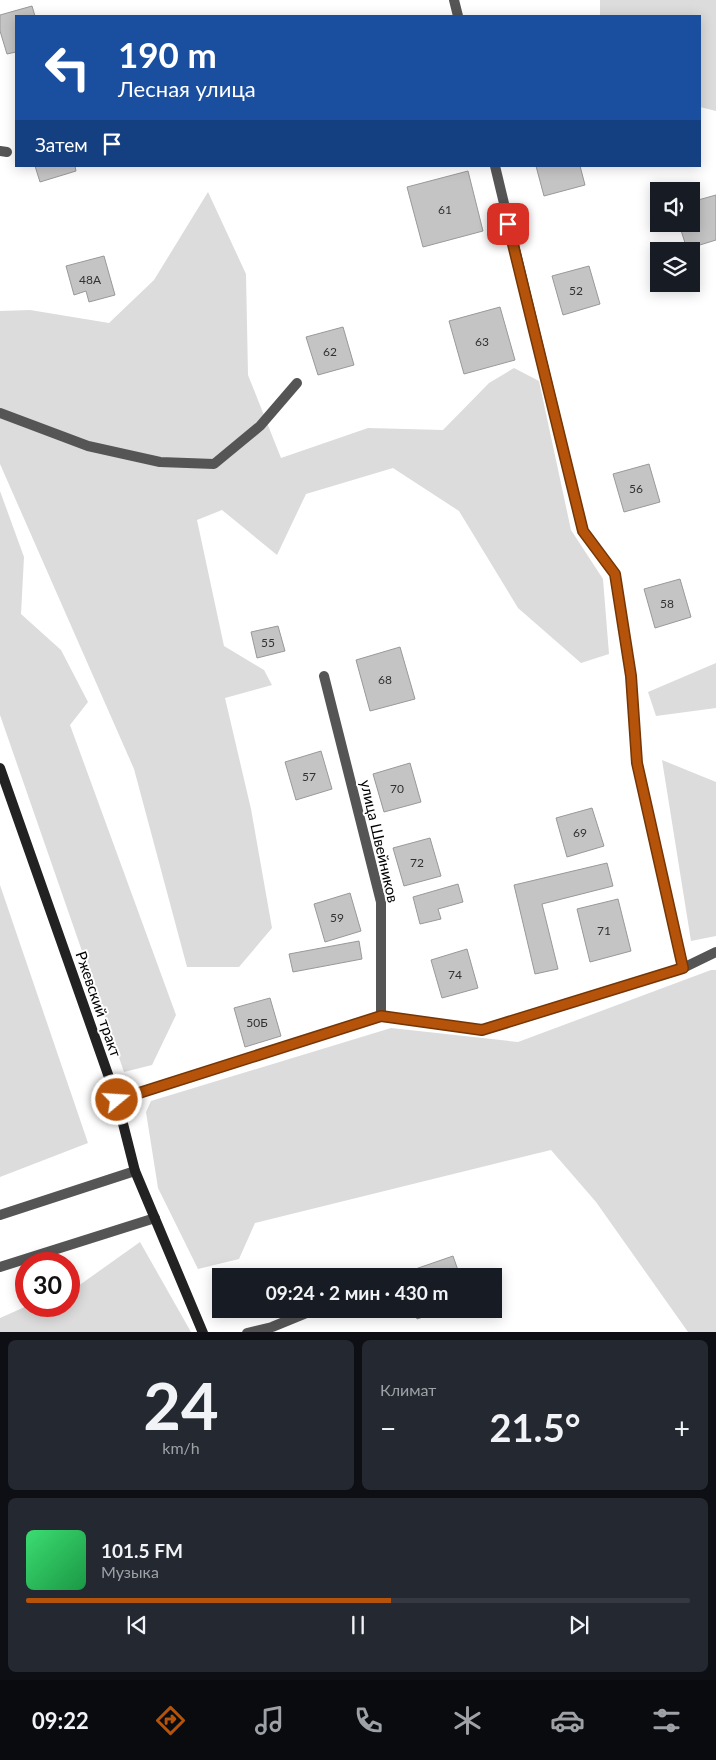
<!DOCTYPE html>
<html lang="ru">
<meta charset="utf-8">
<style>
:root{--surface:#171b24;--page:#242831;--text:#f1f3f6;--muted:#9ea1a6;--line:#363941;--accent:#b45309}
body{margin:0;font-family:Lato,sans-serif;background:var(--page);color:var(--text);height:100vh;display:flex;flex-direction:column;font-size:19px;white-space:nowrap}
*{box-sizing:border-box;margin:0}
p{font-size:16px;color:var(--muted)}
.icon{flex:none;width:28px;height:28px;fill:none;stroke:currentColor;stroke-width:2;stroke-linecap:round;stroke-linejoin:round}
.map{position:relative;height:1332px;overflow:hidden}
.drawer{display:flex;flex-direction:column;gap:8px;padding:8px;background:#0d0f14;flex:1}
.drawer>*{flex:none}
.hud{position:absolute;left:15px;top:15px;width:686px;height:152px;border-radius:0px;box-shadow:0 2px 12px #0003;background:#1a4fa0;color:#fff;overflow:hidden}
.fabs{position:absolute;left:650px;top:182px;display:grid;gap:10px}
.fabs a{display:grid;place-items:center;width:50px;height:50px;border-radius:0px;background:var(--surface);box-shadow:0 2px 12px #0003;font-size:25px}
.speed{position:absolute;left:15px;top:1252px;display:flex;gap:10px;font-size:25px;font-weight:700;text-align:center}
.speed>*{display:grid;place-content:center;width:65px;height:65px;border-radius:50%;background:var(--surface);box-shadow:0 2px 12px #0003;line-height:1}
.speed .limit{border:8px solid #d22;background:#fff;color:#111}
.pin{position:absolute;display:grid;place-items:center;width:42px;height:42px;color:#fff;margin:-21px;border-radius:10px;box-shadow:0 2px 8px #0006}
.me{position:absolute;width:55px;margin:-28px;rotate:72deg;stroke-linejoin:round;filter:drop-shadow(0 0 4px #0008)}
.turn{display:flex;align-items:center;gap:18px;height:105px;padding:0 20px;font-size:22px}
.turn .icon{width:65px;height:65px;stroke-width:2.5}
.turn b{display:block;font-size:35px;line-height:42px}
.then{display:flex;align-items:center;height:48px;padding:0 20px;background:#0003;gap:10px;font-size:19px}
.big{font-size:38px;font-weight:700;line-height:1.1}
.drawer .card{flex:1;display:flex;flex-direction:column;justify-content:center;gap:8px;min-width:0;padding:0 18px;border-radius:8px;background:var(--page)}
.drawer .dial{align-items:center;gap:0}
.dial b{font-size:65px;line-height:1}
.song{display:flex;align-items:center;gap:15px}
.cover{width:60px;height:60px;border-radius:8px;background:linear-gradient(135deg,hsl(140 70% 55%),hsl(140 70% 35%))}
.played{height:5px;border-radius:2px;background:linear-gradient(90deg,var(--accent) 55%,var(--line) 55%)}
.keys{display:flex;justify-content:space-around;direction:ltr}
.heat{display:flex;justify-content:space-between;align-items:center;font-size:28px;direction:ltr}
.drawer .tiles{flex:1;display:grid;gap:8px;grid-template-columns:1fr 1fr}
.card:last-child{grid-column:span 2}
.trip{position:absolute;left:212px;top:1268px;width:290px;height:50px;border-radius:0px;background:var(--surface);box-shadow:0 2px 12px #0003;font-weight:700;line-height:50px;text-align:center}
.tabs{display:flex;height:80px;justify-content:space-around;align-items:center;background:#090b0e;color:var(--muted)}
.tabs .icon{width:35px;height:35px}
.tabs .current{color:var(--accent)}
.tabs b{font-size:22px;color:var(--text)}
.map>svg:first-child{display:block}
.green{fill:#dcdcdc}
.building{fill:#c4c4c4;stroke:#999}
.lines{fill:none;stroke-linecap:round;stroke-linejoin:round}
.service{stroke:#555;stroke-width:10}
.minor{stroke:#555;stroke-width:10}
.secondary{stroke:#222;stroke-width:10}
.route-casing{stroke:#753606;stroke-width:12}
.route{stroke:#b45309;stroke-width:9}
.labels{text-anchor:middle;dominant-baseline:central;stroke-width:4;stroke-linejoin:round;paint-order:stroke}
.number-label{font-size:12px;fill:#313131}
.street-label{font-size:15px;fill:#000;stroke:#fff}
</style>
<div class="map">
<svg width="716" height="1333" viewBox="0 0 716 1333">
<rect width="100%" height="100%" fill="#fff"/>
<!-- green -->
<g class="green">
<path d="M600 0H716V111L700 107V16H600Z"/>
<path d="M208 192 246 274 248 375 281 458 368 428 443 430 489 383 514 368 539 381 571 530 603 579 609 654 581 663 518 608 459 511 393 468 306 494 277 555 222 510 197 520 224 646 264 670 272 685 225 698 251 809 272 928 239 967H187L134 769 0 464V311L30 310 109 323 154 280Z"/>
<path d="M0 491 24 557 21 614 61 650 88 702 70 725 176 1015 152 1065 124 1072 0 715Z"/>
<path d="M716 663V708L656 716 648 692Z"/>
<path d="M662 760 716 782V936L691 941Z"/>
<path d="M0 885 88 1143 0 1177Z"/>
<path d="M711 970H716V1332H688L596 1202 551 1150 255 1223 239 1259 198 1269 158 1188 146 1112 151 1101 391 1028 518 1042Z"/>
<path d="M140 1242 191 1332H0V1318L27 1306H69V1289L81 1284Z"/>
</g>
<!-- building -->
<g class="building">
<path d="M32 6 35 16H16V52L7 54 0 31V15Z"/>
<path d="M35 166H75L76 171 40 182Z"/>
<path d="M536 166H580L585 185 544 196Z"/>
<path d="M468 171 483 231 423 247 407 187Z"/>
<path d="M716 195V240L687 249 679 224H691V202Z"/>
<path d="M104 256 115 295 89 302 86 291 74 295 66 266Z"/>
<path d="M589 266 600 304 563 315 552 276Z"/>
<path d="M500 307 515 360 464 374 449 321Z"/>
<path d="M343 327 354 365 318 375 306 337Z"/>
<path d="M649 464 660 502 624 512 613 474Z"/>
<path d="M680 579 691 617 655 628 644 589Z"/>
<path d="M278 626 285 651 257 658 251 632Z"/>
<path d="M400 647 415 699 370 711 356 660Z"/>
<path d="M321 751 332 789 296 800 285 762Z"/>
<path d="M410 763 421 802 384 812 373 774Z"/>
<path d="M592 808 604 846 567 857 556 818Z"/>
<path d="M430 838 441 876 404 886 393 848Z"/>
<path d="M607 863 613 886 542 904 558 969 535 974 514 885Z"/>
<path d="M458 884 463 902 438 909 441 919 420 924 413 897Z"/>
<path d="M350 893 361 931 325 942 314 904Z"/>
<path d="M618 899 631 951 590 962 577 909Z"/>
<path d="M359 941 362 959 293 972 289 954Z"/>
<path d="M467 949 478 988 442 998 431 960Z"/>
<path d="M270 998 281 1036 245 1047 234 1008Z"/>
<path d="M453 1256 460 1276H402L401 1274Z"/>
<path d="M413 1309H447L417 1319Z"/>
</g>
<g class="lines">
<!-- service -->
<g class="service">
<path d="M0 151 7 152"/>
<path d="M0 413 88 446 160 462 214 464 260 426 297 383"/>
<path d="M0 1215 135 1171"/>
<path d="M0 1267 155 1218"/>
<path d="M247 1333 272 1327 316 1309"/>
</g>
<!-- minor -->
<g class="minor">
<path d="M454 0 458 16"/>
<path d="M495 166 583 531 615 574 631 676 637 763 683 968"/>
<path d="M324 676 381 902V1016"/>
<path d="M117 1100 381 1016 483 1030 683 968 716 952"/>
</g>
<!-- secondary -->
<path class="secondary" d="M0 768 117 1100 135 1171 203 1333"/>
</g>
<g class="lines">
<!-- route casing -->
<g class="route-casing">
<path id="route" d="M117 1100 381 1016 482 1030 683 968 637 763 631 676 615 574 583 531 508 224"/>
</g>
<!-- route -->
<use href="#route" class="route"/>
</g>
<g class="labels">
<!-- number labels -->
<g class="number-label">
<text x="445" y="209">61</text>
<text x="90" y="279">48А</text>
<text x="576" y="290">52</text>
<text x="482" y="341">63</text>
<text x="330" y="351">62</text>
<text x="636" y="488">56</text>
<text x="667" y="603">58</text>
<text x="268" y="642">55</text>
<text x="385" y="679">68</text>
<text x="309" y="776">57</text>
<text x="397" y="788">70</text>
<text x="580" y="832">69</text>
<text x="417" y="862">72</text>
<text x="337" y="917">59</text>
<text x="604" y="930">71</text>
<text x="455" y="974">74</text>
<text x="257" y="1022">50Б</text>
</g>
<!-- street labels -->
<g class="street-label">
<text transform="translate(380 841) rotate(77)">улица Швейников</text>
<text transform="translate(99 1004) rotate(71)">Ржевский тракт</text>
</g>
</g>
</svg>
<div class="fabs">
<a><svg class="icon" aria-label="sound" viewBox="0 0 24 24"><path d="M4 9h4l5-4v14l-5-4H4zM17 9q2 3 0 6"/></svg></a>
<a><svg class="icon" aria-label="layers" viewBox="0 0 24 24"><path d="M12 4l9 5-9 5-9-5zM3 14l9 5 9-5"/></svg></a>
</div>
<div class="speed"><div class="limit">30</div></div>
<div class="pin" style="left:508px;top:224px;background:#d93025"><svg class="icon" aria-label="arrive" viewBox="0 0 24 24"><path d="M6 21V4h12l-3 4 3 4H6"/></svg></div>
<svg class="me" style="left:117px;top:1100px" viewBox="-20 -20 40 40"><circle r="17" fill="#b45309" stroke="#fff" stroke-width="3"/><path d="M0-11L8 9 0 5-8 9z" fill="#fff"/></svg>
<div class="trip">09:24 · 2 мин · 430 m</div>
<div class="hud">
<div class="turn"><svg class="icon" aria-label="left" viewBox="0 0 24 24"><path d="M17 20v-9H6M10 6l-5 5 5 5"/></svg><div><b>190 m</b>Лесная улица</div></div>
<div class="then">Затем<svg class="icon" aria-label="arrive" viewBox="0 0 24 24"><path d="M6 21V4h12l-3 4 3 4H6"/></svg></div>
</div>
</div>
<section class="drawer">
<div class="tiles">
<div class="card dial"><b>24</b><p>km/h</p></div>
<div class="card"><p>Климат</p>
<div class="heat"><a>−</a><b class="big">21.5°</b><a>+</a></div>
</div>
<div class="card">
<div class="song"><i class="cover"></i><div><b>101.5 FM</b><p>Музыка</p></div></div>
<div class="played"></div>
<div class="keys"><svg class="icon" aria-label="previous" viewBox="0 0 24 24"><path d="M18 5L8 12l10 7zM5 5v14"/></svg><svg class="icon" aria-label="pause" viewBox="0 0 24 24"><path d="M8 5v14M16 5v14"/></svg><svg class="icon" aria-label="next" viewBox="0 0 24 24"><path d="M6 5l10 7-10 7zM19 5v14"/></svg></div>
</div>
</div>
</section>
<nav class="tabs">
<b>09:22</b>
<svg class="icon current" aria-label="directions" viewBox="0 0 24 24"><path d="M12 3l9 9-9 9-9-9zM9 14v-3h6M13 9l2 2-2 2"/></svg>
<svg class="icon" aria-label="music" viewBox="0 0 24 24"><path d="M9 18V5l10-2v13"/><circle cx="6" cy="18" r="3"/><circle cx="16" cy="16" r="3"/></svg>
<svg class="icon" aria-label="phone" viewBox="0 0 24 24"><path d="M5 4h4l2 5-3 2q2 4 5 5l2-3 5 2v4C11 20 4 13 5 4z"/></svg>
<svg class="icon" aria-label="climate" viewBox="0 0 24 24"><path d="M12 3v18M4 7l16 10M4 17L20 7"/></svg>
<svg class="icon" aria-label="car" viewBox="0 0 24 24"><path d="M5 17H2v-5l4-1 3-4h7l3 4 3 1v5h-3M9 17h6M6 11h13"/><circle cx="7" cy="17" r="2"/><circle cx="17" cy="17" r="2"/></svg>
<svg class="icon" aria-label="filters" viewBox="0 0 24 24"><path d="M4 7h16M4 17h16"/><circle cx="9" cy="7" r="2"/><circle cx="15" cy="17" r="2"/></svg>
</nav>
